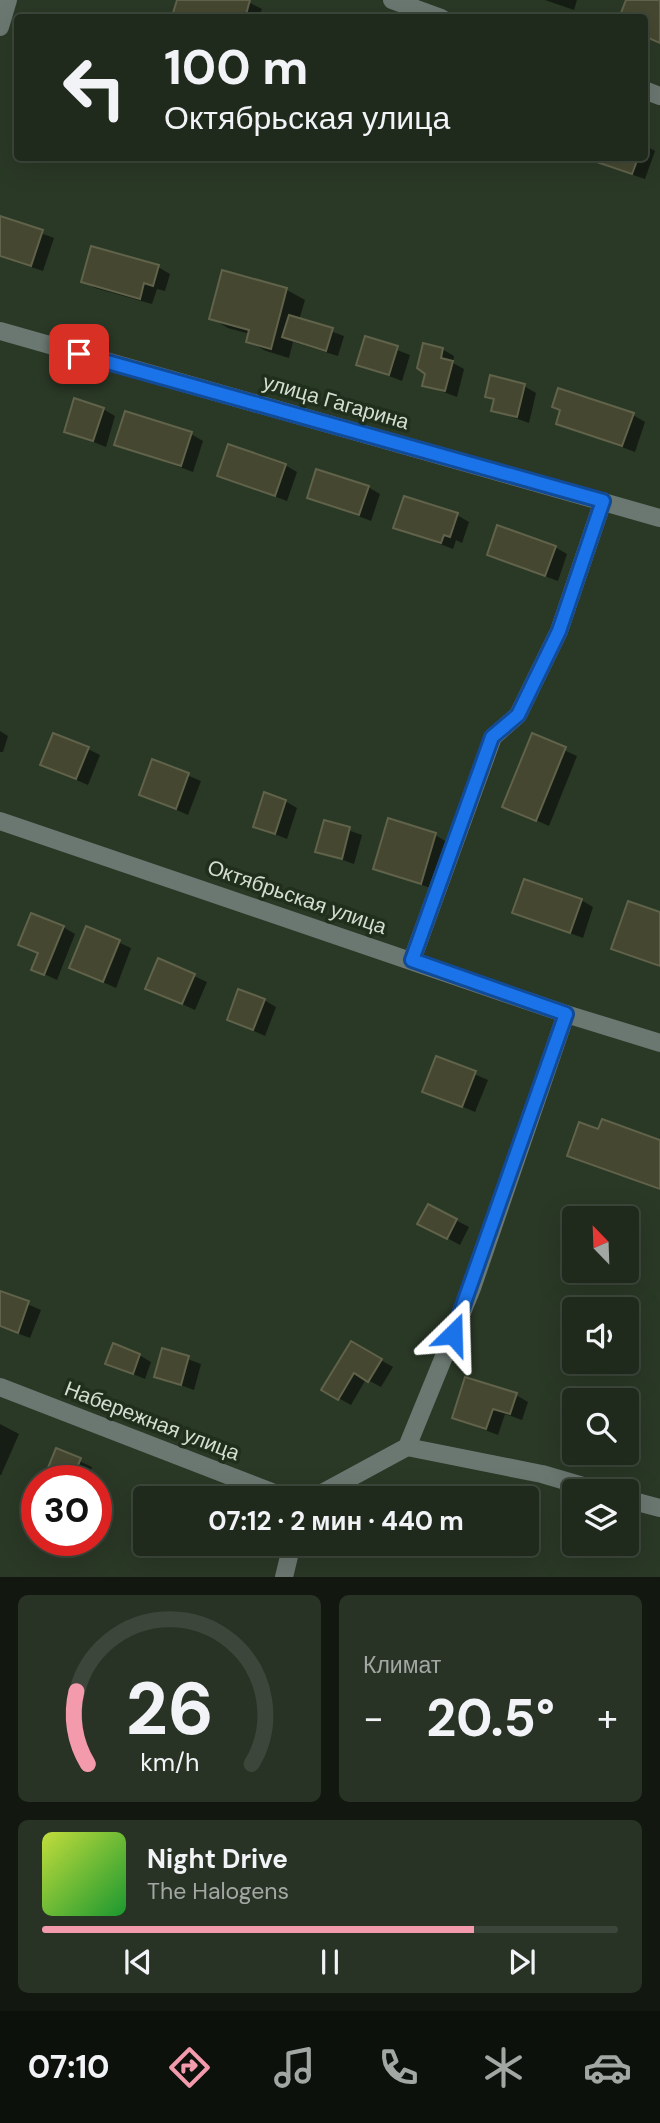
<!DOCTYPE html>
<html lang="ru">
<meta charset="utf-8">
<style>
:root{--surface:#202a1c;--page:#283225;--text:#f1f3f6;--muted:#a2a7a3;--line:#3d463b;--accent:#f39aac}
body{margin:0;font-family:"DM Sans",sans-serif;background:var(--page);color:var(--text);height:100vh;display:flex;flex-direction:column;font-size:26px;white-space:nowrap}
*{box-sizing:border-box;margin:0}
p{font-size:23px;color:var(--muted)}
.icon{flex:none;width:38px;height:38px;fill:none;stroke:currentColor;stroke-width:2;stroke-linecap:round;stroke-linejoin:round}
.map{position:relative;height:1577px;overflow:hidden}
.panel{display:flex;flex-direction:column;gap:18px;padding:18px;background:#12170f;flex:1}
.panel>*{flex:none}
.guide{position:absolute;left:14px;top:14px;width:634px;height:147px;border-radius:7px;box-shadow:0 7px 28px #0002,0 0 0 2px var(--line);background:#202a1c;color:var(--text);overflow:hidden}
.needle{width:46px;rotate:337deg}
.buttons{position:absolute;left:562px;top:1206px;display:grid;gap:14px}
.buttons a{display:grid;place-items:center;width:77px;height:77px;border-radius:7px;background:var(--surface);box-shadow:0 7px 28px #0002,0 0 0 2px var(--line);font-size:35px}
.speed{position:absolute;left:21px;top:1465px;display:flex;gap:14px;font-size:35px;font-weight:700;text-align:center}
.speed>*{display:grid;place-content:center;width:91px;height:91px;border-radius:50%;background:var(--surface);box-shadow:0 7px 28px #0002,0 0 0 2px var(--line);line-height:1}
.speed .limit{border:10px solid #d22;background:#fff;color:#111}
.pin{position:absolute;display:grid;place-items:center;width:60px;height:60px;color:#fff;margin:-30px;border-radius:14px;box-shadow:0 4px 10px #0006}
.me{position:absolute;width:77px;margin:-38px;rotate:22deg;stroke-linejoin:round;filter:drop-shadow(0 0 5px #0008)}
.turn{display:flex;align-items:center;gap:24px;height:147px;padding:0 35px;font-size:32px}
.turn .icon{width:91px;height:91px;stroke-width:2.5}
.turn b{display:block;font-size:49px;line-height:60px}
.big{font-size:52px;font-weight:700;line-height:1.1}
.panel .widget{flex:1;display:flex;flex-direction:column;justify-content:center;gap:10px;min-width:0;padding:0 24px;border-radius:10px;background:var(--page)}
.panel .dial{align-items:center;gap:0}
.dial svg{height:182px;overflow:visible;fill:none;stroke:var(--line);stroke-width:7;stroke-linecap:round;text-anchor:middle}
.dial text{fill:var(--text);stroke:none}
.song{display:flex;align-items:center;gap:21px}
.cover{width:84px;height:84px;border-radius:10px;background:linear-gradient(135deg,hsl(70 70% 55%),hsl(130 70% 35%))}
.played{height:7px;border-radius:4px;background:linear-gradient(90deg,var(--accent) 75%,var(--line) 75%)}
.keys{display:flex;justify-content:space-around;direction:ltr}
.heat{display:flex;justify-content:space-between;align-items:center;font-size:38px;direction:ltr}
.panel .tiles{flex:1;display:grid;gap:18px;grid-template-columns:1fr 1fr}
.widget:last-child{grid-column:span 2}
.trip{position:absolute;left:133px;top:1486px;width:406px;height:70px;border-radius:7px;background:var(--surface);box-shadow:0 7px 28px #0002,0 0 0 2px var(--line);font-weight:700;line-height:70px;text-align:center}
.dock{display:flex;height:112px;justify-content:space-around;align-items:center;background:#0d110b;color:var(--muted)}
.dock .icon{width:49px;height:49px}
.dock .current{color:var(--accent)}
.dock b{font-size:32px;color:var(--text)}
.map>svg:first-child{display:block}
.shadow{fill:#0007}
.building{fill:#454730;stroke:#60624a;stroke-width:2}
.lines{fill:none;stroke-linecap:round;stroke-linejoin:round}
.minor{stroke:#6b7771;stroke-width:18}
.route-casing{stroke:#114b97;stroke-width:18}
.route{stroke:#1a73e8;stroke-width:12}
.labels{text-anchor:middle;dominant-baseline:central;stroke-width:7;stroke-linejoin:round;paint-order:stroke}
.street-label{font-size:21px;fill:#d4ddd1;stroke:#202e1c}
</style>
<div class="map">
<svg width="660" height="1577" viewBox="0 0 660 1577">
<rect width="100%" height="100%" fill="#2a3826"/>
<!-- shadow -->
<g class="shadow">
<path d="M179 0H244L262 9 259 18H185L176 12Z"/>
<path d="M545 0H577L574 10Z"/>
<path d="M644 145 655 151 645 179 583 158H644Z"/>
<path d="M0 218 54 238 43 271 0 257Z"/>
<path d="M158 267 170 274 165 291 157 289 152 304 95 288 83 281Z"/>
<path d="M223 272 287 290 305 300 299 320 344 336 338 356 293 342 289 358 266 351 248 341 250 334 228 328 211 318Z"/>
<path d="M366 338 410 355 402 381 358 364Z"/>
<path d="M442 349 454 356 453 363 464 369 457 397 424 385 427 373Z"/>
<path d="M524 386 536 393 529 423 493 410 495 401 487 396Z"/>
<path d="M103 409 115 416 106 447 66 431Z"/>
<path d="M633 415 645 422 635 452 558 423Z"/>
<path d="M191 434 203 441 193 472 116 444Z"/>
<path d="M285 465 297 472 287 501 219 475Z"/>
<path d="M368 487 380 494 371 521 309 497Z"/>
<path d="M457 515 469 522 462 543 456 540 453 549 395 527Z"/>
<path d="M555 547 567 554 558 581 489 555Z"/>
<path d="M0 731 8 736 3 752H0Z"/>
<path d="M533 736 577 756 549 826 505 806Z"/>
<path d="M88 749 100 755 88 785 42 765Z"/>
<path d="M153 761 201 781 188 815 141 794Z"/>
<path d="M285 801 297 808 287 839 255 826Z"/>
<path d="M325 822 362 835 354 864 317 851Z"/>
<path d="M435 835 447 842 433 889 375 868Z"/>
<path d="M581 900 593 907 583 938 514 912Z"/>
<path d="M660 914V967L613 948Z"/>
<path d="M63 927 75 934 57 980 33 969 39 954 20 944Z"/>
<path d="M87 928 131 948 116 988 71 968Z"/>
<path d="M159 960 207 982 195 1010 147 988Z"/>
<path d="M264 1000 276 1007 265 1036 229 1020Z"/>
<path d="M437 1058 488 1080 475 1112 425 1091Z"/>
<path d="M600 1131 660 1141V1190L569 1155Z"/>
<path d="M428 1206 469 1227 460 1245 432 1230Z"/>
<path d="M0 1292 41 1310 30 1338 0 1327Z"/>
<path d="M351 1343 393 1367 381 1387 366 1379 351 1405 324 1390Z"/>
<path d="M163 1350 201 1364 194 1390 156 1376Z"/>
<path d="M139 1355 151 1362 145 1379 107 1363Z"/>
<path d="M516 1395 528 1402 522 1420 505 1414 498 1435 454 1418Z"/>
<path d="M0 1424 19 1434 1 1475H0Z"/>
<path d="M57 1451 92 1467 87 1480H45Z"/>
<path d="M171 1544H202L198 1554Z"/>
</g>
<!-- building -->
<g class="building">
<path d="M177 0H250L245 18H189L173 13Z"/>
<path d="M626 0H660V43L644 36V18H619Z"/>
<path d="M585 158H638L632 174Z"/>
<path d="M0 216 43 230 31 266 0 256Z"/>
<path d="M91 246 159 265 153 286 144 283 140 299 81 282Z"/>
<path d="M222 270 287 288 271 349 246 342 249 330 209 319Z"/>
<path d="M289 315 333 328 326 351 282 337Z"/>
<path d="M365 336 398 346 389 375 356 365Z"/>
<path d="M423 343 443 348 441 358 453 361 445 391 422 386 425 374 417 368Z"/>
<path d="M490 375 525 384 517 417 491 411 494 399 485 397Z"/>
<path d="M558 388 634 413 622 446 556 424 560 410 552 407Z"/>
<path d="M74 398 104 408 93 441 64 432Z"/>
<path d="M125 411 192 432 181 466 114 445Z"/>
<path d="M228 444 286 464 275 496 217 476Z"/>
<path d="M316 469 369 486 359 515 307 498Z"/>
<path d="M404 496 458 513 450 537 444 535 441 543 393 528Z"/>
<path d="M497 525 556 546 545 576 487 555Z"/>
<path d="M53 733 89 747 76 779 40 765Z"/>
<path d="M532 733 566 747 536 821 502 807Z"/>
<path d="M152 759 189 773 176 809 139 795Z"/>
<path d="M264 792 286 800 275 834 253 827Z"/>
<path d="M388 818 436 833 421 884 373 869Z"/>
<path d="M324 820 350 827 342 859 315 852Z"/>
<path d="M524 879 582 899 570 933 512 913Z"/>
<path d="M628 901 660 912V966L611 949Z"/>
<path d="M31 913 64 926 44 975 31 970 38 953 18 945Z"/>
<path d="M86 926 120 940 103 982 69 968Z"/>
<path d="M158 958 195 974 182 1004 145 989Z"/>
<path d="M238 989 265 999 253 1030 227 1020Z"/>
<path d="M436 1056 476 1071 462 1107 422 1092Z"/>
<path d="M602 1119 660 1140V1189L567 1156 579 1122 598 1129Z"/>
<path d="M428 1204 457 1219 447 1239 417 1224Z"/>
<path d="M0 1291 29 1301 18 1333 0 1326Z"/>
<path d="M351 1341 382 1359 368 1382 354 1373 338 1400 321 1390Z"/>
<path d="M113 1343 140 1354 133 1374 105 1364Z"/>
<path d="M162 1348 189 1356 181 1385 154 1377Z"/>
<path d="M465 1377 517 1393 510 1414 493 1409 486 1429 452 1418Z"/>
<path d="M56 1448 81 1458 72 1480H43Z"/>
<path d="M143 1502 145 1503V1533L133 1528Z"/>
</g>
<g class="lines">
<!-- minor -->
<g class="minor">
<path d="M392 0 441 18"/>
<path d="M0 27 8 0"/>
<path d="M644 90 660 96"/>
<path d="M0 331 660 518"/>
<path d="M0 821 566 1014 660 1043"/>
<path d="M412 960 493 737 518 715 559 631 603 501"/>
<path d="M0 1387 287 1498"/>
<path d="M407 1447 542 1474 600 1491"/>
<path d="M313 1498 407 1447 472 1288 566 1014"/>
<path d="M626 1499 660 1508"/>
<path d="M284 1577 292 1544"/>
</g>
</g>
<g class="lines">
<!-- route casing -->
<g class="route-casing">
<path id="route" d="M79 354 603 501 559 631 518 715 492 737 412 960 566 1014 453 1334"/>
</g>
<!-- route -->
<use href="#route" class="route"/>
</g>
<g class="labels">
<!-- street labels -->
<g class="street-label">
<text transform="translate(336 402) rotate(16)">улица Гагарина</text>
<text transform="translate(297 897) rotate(19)">Октябрьская улица</text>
<text transform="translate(152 1421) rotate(21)">Набережная улица</text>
</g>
</g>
</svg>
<div class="buttons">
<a><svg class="needle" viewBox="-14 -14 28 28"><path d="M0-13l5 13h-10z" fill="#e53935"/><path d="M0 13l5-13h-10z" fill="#a2a7a3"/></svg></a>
<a><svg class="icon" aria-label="sound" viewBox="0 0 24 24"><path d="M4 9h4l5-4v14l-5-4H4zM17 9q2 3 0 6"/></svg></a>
<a><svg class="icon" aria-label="search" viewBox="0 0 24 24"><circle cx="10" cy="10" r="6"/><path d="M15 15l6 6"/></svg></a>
<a><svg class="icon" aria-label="layers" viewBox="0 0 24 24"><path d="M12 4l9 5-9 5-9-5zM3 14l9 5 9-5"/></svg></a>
</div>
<div class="speed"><div class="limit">30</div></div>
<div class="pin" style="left:79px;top:354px;background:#d93025"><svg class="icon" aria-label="arrive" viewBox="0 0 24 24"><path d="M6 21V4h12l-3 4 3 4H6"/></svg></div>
<svg class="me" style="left:453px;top:1334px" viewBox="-20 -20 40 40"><path d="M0-17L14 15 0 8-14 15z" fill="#1a73e8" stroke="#fff" stroke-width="4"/></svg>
<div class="trip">07:12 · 2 мин · 440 m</div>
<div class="guide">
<div class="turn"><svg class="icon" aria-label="left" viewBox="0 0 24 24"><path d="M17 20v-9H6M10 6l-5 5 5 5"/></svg><div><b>100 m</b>Октябрьская улица</div></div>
</div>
</div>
<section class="panel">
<div class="tiles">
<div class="widget dial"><svg viewBox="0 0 100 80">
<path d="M14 69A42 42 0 1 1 86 69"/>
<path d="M14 69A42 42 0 0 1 9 37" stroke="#f39aac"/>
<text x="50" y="56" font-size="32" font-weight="700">26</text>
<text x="50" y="72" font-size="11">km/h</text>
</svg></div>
<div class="widget"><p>Климат</p>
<div class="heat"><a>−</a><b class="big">20.5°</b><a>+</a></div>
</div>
<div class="widget">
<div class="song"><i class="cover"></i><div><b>Night Drive</b><p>The Halogens</p></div></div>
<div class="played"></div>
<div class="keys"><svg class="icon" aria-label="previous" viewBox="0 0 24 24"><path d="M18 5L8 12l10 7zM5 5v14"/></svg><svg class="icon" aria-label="pause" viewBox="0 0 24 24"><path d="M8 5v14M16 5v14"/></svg><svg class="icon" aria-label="next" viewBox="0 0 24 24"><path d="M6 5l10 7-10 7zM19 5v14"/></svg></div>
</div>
</div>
</section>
<nav class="dock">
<b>07:10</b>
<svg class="icon current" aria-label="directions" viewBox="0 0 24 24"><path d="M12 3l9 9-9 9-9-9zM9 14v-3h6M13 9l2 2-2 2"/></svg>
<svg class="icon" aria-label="music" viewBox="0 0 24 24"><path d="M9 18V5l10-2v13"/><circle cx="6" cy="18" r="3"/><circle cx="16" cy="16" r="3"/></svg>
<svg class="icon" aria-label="phone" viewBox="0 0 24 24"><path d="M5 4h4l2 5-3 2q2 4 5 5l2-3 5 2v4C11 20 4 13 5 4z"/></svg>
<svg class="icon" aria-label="climate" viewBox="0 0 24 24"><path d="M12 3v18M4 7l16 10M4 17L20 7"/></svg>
<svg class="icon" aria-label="car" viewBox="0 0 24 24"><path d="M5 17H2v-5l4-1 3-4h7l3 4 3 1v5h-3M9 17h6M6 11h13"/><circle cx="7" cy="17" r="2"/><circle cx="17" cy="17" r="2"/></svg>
</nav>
